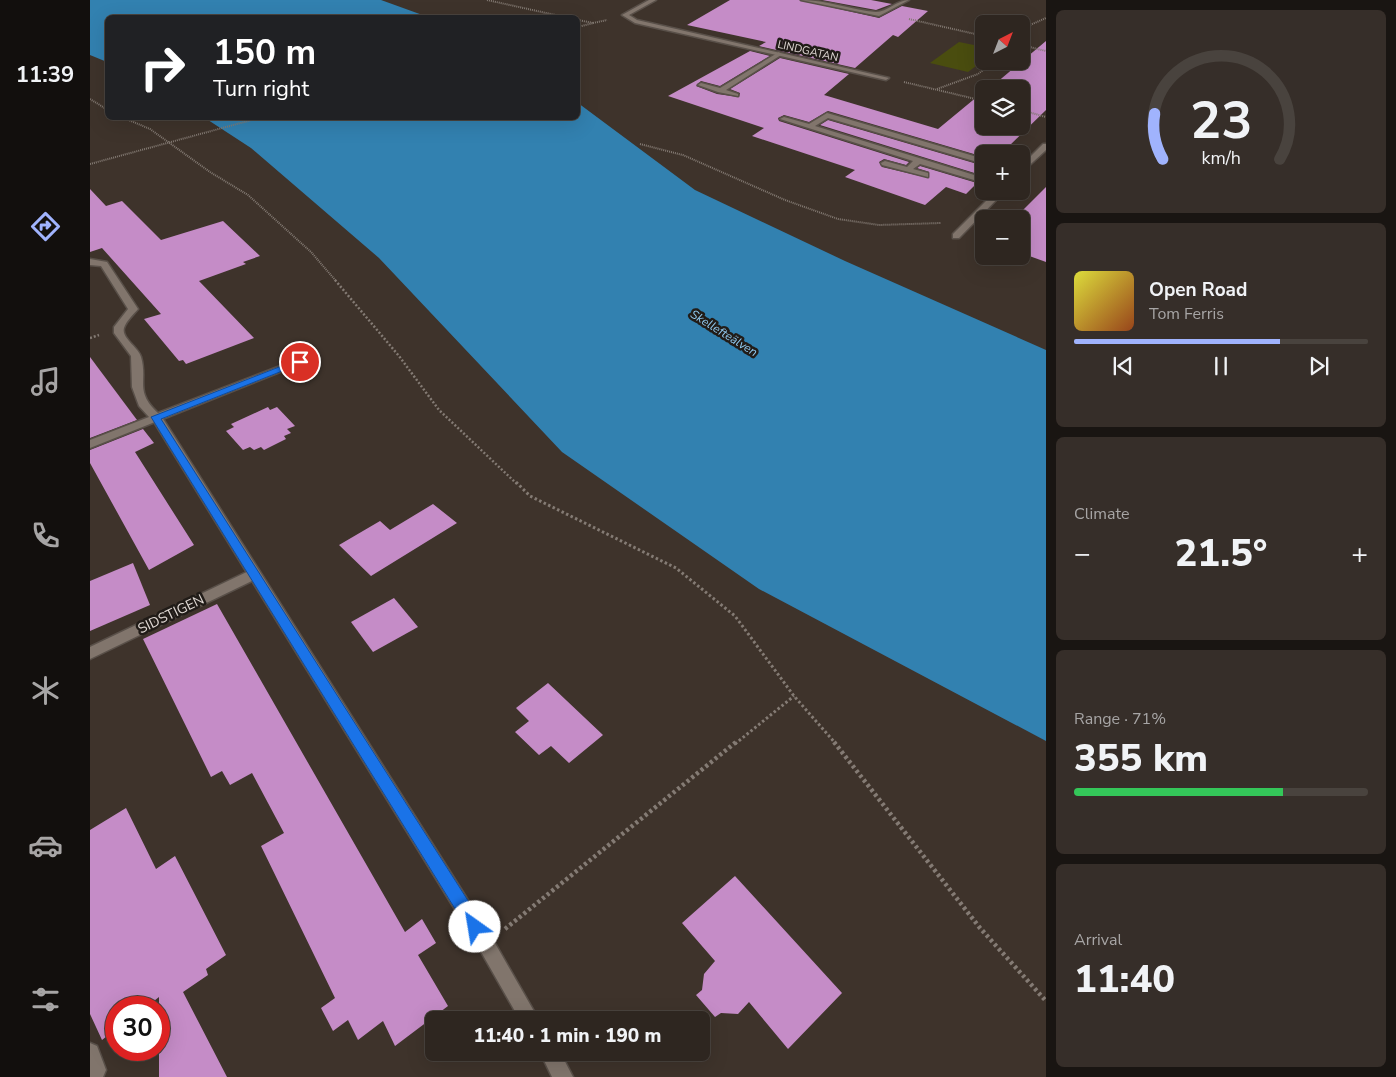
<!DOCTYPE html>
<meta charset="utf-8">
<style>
:root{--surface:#2e2620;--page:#362e29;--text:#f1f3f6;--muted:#a7a5a5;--line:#49433e;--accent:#a0b3fd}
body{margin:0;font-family:"Nunito Sans",sans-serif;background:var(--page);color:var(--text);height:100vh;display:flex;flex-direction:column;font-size:19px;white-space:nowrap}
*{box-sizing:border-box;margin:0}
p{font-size:16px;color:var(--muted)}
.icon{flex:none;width:28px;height:28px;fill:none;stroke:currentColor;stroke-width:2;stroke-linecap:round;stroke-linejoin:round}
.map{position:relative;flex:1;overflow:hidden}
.sheet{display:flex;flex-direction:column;gap:10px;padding:10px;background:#191512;width:350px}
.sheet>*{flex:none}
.guide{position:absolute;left:15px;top:15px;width:475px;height:105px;border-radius:8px;box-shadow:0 5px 20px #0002,0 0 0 1px var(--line);background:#202124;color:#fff;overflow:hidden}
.needle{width:32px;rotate:42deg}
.buttons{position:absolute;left:885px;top:15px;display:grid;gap:10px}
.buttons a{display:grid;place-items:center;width:55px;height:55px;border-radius:8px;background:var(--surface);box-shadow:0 5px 20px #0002,0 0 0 1px var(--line);font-size:25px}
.speed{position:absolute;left:15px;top:996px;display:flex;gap:10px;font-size:25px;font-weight:700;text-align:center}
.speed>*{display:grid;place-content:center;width:65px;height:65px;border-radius:50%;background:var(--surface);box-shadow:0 5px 20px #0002,0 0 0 1px var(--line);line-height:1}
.speed .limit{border:8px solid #d22;background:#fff;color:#111}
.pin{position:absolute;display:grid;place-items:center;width:42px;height:42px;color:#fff;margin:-21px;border:2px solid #fff;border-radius:50%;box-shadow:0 1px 5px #0007}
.me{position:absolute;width:55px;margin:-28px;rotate:328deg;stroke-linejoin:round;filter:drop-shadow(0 0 4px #0008)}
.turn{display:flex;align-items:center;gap:18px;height:105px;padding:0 25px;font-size:22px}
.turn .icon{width:65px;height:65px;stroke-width:2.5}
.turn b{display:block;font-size:35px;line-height:42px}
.big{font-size:38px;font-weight:800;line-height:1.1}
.sheet .widget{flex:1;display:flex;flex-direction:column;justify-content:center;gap:8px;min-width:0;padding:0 18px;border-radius:8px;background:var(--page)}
.sheet .dial{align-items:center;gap:0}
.dial svg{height:130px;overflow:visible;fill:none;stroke:var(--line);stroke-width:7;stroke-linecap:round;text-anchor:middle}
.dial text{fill:var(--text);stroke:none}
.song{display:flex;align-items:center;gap:15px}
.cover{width:60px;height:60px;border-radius:8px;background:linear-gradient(135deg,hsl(60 70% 55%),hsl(20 70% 35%))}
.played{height:5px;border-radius:2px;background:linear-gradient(90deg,var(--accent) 70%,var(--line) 70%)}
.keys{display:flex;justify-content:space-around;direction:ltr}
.heat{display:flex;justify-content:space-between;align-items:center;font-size:28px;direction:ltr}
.charge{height:8px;border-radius:4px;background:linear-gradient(90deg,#34c759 71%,var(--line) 0)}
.trip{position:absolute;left:335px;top:1011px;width:285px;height:50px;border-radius:8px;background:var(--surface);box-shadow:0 5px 20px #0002,0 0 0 1px var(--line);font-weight:800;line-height:50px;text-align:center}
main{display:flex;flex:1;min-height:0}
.tab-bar{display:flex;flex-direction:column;width:90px;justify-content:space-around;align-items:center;background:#120f0d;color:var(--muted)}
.tab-bar .icon{width:35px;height:35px}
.tab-bar .active{color:var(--accent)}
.tab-bar b{font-size:22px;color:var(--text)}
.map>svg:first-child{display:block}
.green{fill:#4a4d0f}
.water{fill:#3281b0}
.building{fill:#c58cc7}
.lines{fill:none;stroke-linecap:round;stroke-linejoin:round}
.lane-casing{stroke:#595049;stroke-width:3}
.street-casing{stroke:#595049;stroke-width:3}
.path-far3{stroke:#847b74;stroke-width:2;stroke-dasharray:1 1;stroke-linecap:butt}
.path-far2{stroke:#847b74;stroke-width:2.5;stroke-dasharray:2 2;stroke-linecap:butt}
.path-far1{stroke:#847b74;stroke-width:3;stroke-dasharray:2.5 2.5;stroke-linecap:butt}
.path{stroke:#847b74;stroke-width:4.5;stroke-dasharray:3 3;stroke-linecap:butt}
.lane{fill:#81756c;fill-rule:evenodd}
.street{fill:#81756c;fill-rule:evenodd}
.route{fill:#1a73e8;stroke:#114b97}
.labels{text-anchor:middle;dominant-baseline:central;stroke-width:5;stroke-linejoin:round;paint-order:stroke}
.far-street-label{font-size:11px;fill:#e1dad5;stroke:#211c18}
.far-water-label{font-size:12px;font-style:italic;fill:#91cbf2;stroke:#211c18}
.street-label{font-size:14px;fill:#e1dad5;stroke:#211c18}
</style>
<main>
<nav class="tab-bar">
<b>11:39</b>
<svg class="icon active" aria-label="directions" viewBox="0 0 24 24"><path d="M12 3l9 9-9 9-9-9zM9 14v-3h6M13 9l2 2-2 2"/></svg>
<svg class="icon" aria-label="music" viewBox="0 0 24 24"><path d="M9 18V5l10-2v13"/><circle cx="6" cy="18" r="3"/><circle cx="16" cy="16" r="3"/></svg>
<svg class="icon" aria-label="phone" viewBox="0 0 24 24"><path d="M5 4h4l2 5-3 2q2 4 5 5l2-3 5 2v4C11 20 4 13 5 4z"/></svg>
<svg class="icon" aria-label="climate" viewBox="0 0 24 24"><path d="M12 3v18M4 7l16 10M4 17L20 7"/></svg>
<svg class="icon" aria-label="car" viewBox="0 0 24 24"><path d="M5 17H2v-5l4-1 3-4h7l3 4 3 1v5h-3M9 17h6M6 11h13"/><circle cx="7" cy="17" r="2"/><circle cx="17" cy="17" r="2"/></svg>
<svg class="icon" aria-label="filters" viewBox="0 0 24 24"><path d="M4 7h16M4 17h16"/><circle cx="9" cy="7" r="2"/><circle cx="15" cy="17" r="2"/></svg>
</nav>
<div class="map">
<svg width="956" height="1077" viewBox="0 0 956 1077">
<rect width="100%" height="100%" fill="#3e332b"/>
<!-- green -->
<path class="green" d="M869 42 894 47V60L878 72 840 63Z"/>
<!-- water -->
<g class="water">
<path d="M0 0H291L338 17 18 18 17 62 0 55Z"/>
<path d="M488 103 605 190 755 261 956 350V741L669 589 472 452 289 258 161 148 115 118H488Z"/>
</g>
<!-- building -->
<g class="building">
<path d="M640 0H709L789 18 812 6 838 11 808 37 803 35 765 68 669 46 676 42 597 25Z"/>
<path d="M732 0H781L802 4 786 10Z"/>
<path d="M956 41V110L917 148 923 150 919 154H894V157L738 111 719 122 694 115 688 118 689 121 819 162 816 165 794 159 789 162 792 167 839 178V172L827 168 830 166 887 183 876 194 856 187 835 205 755 177 765 170 662 136 674 128 578 96 660 51 680 56 630 86 611 81 606 86 627 94 649 97 650 93 640 89 690 58 759 74 734 95 848 129 894 91V126H931V89H899Z"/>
<path d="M738 120 894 166V176L730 125Z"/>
<path d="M956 187V262L931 253V212Z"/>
<path d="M0 189 16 206 32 201 71 240 133 221 170 256 153 262 156 264 109 281 164 338 96 364 93 360 89 361 54 319 71 314 12 248 0 252Z"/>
<path d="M0 357 47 420 0 438Z"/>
<path d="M178 407 180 410 187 407 205 426 197 429 201 433 194 436 196 439 174 450 171 447 164 450 160 447 153 450 136 431 144 427 141 424Z"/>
<path d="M53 429 64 443 45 452 104 545 59 570 0 463V450Z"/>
<path d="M343 504 367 523 281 576 249 545 290 521 300 530Z"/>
<path d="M43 563 60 605 0 631V581Z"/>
<path d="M304 598 328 627 283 652 261 622Z"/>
<path d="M127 604 315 932 332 919 346 943 328 955 358 1006 305 1046 293 1021 268 1040 258 1020 243 1031 231 1008 245 998 171 846 194 833 162 773 140 785 132 771 121 777 53 639Z"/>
<path d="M458 683 513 735 479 763 461 746 449 755 425 732 439 721 426 708Z"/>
<path d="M36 808 66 869 85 856 136 955 116 969 118 975 93 992 137 1077H69V997L55 1008H26V1029L12 1040 0 1014V830Z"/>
<path d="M645 876 752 993 698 1049 659 1002 648 1014 631 1013 625 1017 606 995 612 990 614 974 625 961 592 923Z"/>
</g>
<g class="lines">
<!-- lane casing -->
<g class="lane-casing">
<g id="lane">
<path d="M689 52 691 55 636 90 648 94V96L628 92 608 85 611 83 630 88Z"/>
<path d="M737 113 894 159V164L738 118 725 126 894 178V183L830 164 823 169 838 173V177L792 165 791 163 795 161 817 167 823 161 690 119 694 117 719 124Z"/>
<path d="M0 259 17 262 48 309C44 314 36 321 34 328 31 338 49 348 51 357 58 381 44 391 68 413L206 360 210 359 215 362 0 448V440L59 417 49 406 42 387 41 356 24 333V327L38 309 11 266 0 265Z"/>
<path d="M163 569 168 570 169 574 168 578 0 659V647Z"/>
<path d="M0 1043 7 1046 16 1070 13 1077H0Z"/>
</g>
</g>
<!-- street casing -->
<g class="street-casing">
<g id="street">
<path d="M559 0H566L539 15 547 20 799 78 796 80 545 23 532 15Z"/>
<path d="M711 0C737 0 761 10 786 12 797 12 807 0 819 0L789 16Z"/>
<path d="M953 144H956V150L931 173V166Z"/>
<path d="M906 191H915L869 238H863V234Z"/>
<path d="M66 413 70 414 402 938 449 1020H430L390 950 61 417Z"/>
<path d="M450 1052H470L483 1077H462Z"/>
</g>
</g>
<!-- path-far3 -->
<g class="path-far3">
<path d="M397 0 479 18"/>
<path d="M819 19 894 36"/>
<path d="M488 20 503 23 488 27"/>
<path d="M503 23 517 20"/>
<path d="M931 29 956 18"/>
<path d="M931 45 956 51"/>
<path d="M814 82 894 101"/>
<path d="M847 89 888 74 905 61"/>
<path d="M0 99 18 110"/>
<path d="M931 110 956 117"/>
<path d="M34 118 60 129 120 172 158 195 221 252 246 281"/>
<path d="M550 144 593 155 695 200 748 219 789 225 851 223"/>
<path d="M0 164 169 118"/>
</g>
<!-- path-far2 -->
<g class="path-far2">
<path d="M245 280 309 356 349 410 427 484"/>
<path d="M0 338 9 335"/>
</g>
<!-- path-far1 -->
<g class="path-far1">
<path d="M426 482 440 496 586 568 645 616 704 696 746 744"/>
<path d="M645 744 704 696"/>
</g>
<!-- path -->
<g class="path">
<path d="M744 742 890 928 956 1001"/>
<path d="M415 929 646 742"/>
</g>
<!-- lane -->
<use href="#lane" class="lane"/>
<!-- street -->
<use href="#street" class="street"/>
</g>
<!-- route -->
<path class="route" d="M207 360 215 362 71 419 391 921 393 927 391 933 385 935 380 933 61 417Z"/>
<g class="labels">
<!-- far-street labels -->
<g class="far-street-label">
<text transform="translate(718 51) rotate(13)">LINDGATAN</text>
</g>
<!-- far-water labels -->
<g class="far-water-label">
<text transform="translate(634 333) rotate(32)">Skellefteälven</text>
</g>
<!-- street labels -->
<g class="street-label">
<text transform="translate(81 614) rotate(-26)">SIDSTIGEN</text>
</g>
</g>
</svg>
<div class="buttons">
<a><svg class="needle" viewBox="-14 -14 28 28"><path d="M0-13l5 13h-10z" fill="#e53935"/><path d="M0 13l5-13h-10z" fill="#a7a5a5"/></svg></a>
<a><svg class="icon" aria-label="layers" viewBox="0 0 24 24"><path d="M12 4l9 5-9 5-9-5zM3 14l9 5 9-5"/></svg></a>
<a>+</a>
<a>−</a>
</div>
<div class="speed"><div class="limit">30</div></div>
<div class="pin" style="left:210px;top:362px;background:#d93025"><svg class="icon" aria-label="arrive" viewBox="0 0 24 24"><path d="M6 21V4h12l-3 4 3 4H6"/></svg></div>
<svg class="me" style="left:385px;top:927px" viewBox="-20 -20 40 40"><circle r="19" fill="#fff"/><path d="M0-13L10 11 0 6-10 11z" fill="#1a73e8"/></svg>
<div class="trip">11:40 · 1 min · 190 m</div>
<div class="guide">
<div class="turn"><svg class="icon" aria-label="right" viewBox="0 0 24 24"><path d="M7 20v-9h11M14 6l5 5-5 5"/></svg><div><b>150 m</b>Turn right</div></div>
</div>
</div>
<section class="sheet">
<div class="widget dial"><svg viewBox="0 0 100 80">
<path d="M14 69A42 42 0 1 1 86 69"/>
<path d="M14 69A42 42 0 0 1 9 41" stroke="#a0b3fd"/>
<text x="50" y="56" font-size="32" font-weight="700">23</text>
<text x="50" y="72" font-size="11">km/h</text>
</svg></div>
<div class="widget">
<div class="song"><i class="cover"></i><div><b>Open Road</b><p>Tom Ferris</p></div></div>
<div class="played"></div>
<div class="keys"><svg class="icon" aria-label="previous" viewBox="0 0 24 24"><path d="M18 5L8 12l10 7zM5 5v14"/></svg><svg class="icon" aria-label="pause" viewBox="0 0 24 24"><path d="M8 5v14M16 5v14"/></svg><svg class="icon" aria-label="next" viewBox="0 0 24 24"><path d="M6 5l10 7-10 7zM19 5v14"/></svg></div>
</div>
<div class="widget"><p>Climate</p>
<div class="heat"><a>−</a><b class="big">21.5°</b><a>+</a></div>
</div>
<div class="widget"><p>Range · 71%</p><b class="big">355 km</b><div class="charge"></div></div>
<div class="widget"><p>Arrival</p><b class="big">11:40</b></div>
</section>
</main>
